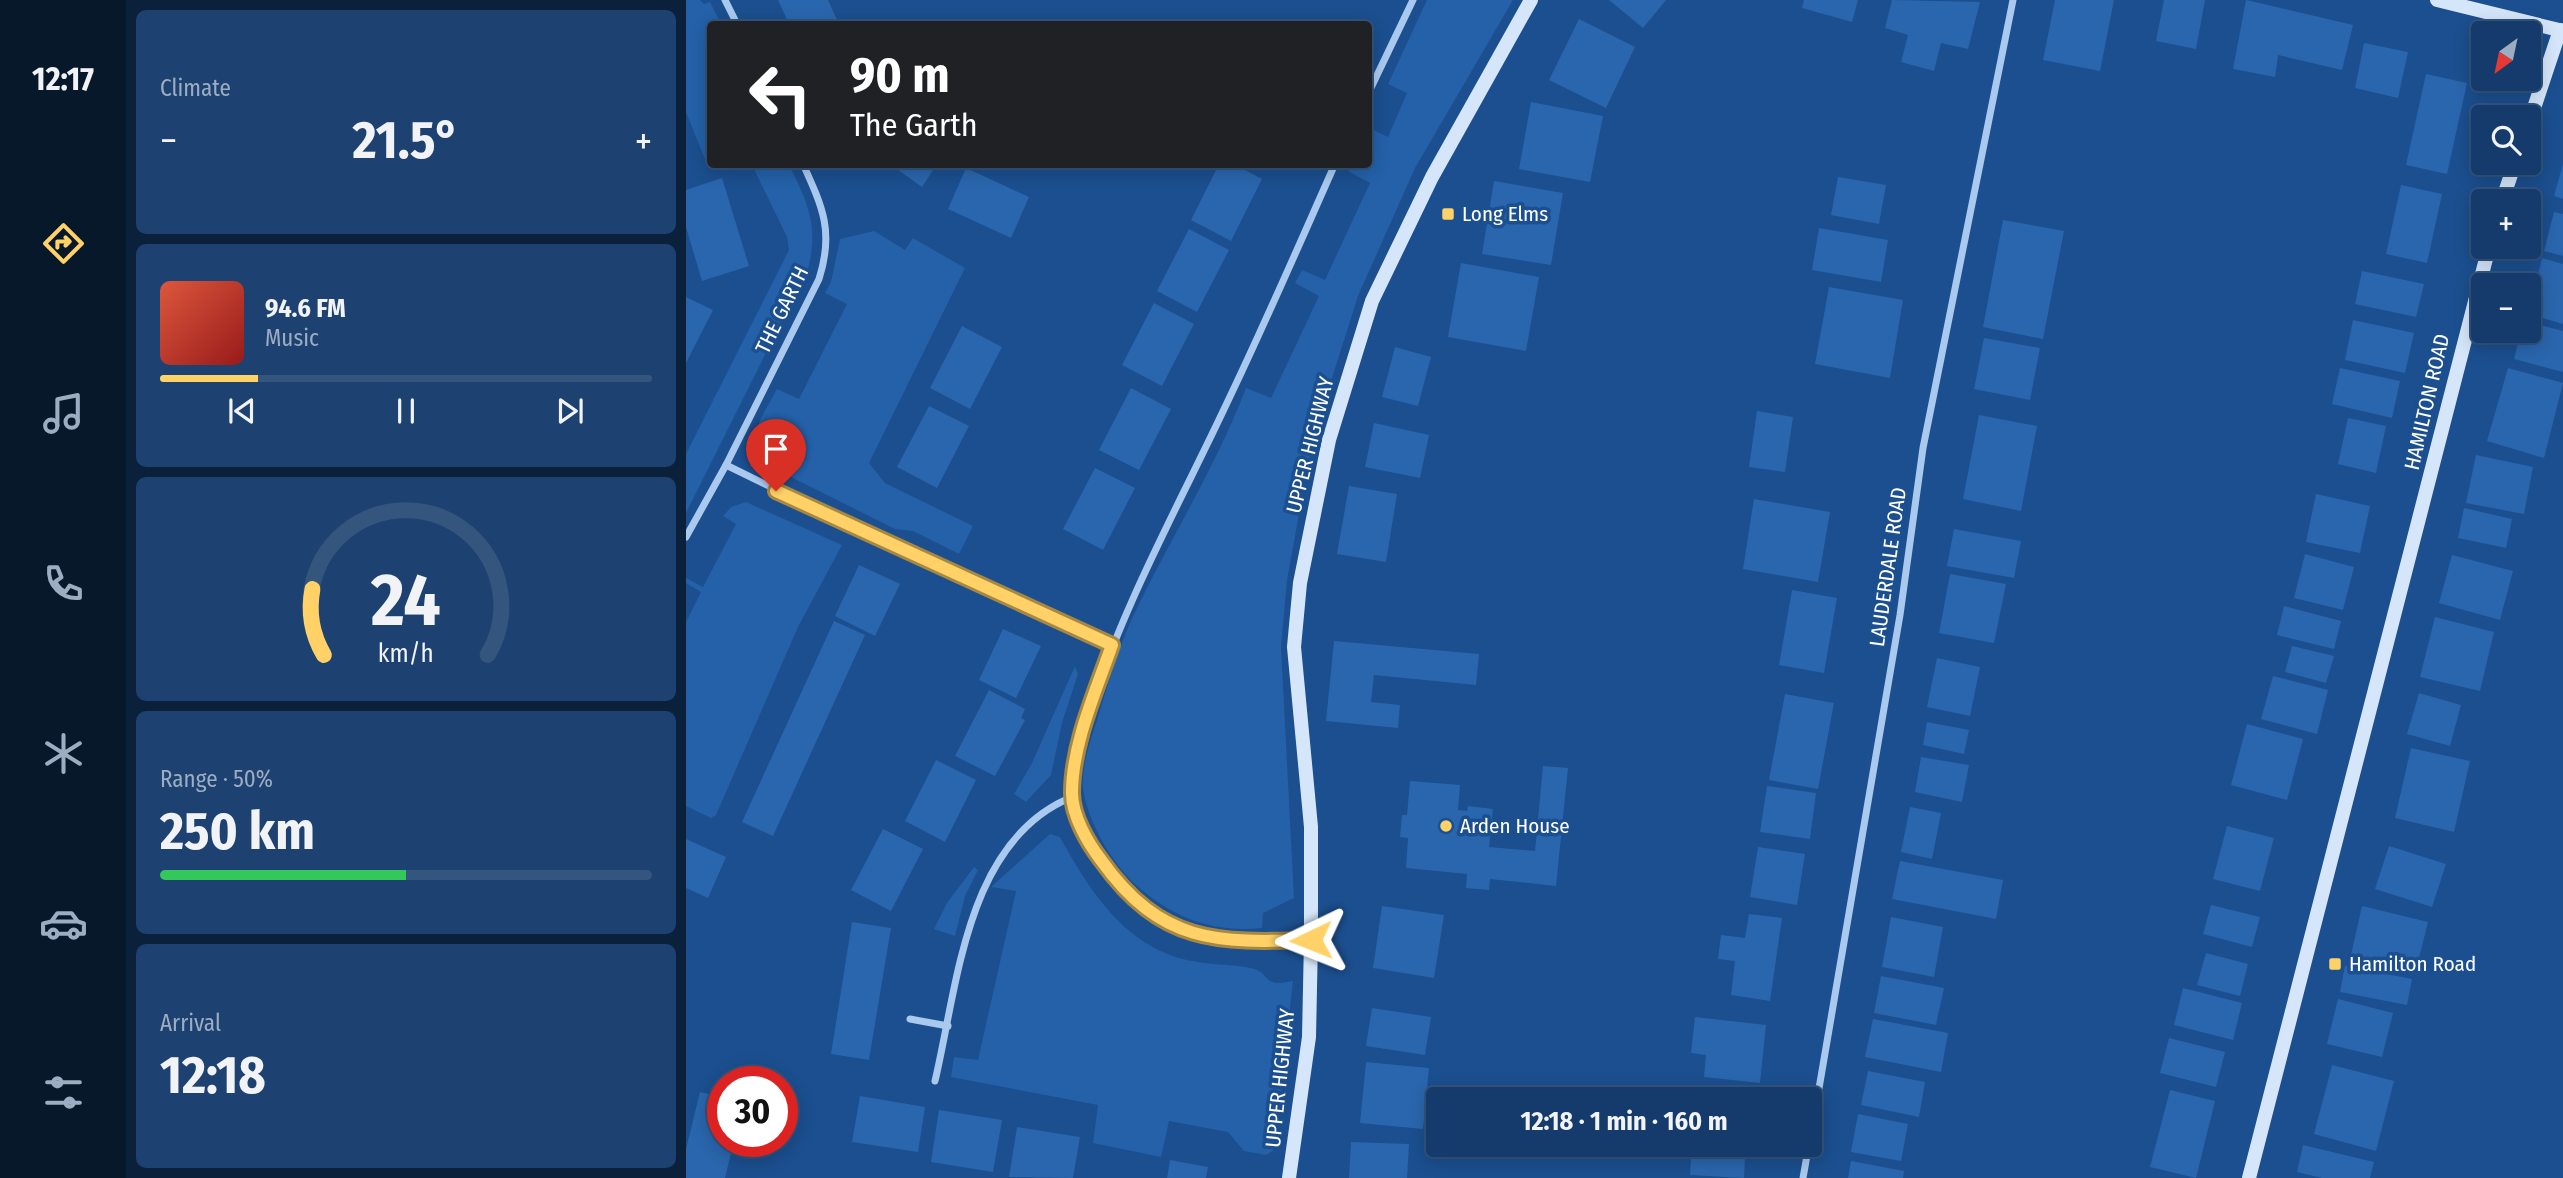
<!DOCTYPE html>
<meta charset="utf-8">
<style>
:root{--surface:#143b6b;--page:#1d4271;--text:#f1f3f6;--muted:#9dadc1;--line:#33557e;--accent:#ffd166}
body{margin:0;font-family:"Fira Sans Condensed",sans-serif;background:var(--page);color:var(--text);height:100vh;display:flex;flex-direction:column;font-size:26px;white-space:nowrap}
*{box-sizing:border-box;margin:0}
p{font-size:23px;color:var(--muted)}
.icon{flex:none;width:38px;height:38px;fill:none;stroke:currentColor;stroke-width:2;stroke-linecap:round;stroke-linejoin:round}
.map{position:relative;flex:1;overflow:hidden}
.drawer{display:flex;flex-direction:column;gap:10px;padding:10px;background:#0b203b;width:560px}
.drawer>*{flex:none}
.guide{position:absolute;left:21px;top:21px;width:665px;height:147px;border-radius:7px;box-shadow:0 4px 18px #0003,0 0 0 2px var(--line);background:#202124;color:#fff;overflow:hidden}
.needle{width:46px;rotate:213deg}
.tools{position:absolute;left:1785px;top:21px;display:grid;gap:14px}
.tools a{display:grid;place-items:center;width:70px;height:70px;border-radius:7px;background:var(--surface);box-shadow:0 4px 18px #0003,0 0 0 2px var(--line);font-size:35px}
.speed{position:absolute;left:21px;top:1066px;display:flex;gap:14px;font-size:35px;font-weight:700;text-align:center}
.speed>*{display:grid;place-content:center;width:91px;height:91px;border-radius:50%;background:var(--surface);box-shadow:0 4px 18px #0003,0 0 0 2px var(--line);line-height:1}
.speed .limit{border:10px solid #d22;background:#fff;color:#111}
.pin{position:absolute;display:grid;place-items:center;width:60px;height:60px;color:#fff;margin:-72px -30px;border-radius:50% 50% 50% 0;rotate:-45deg;box-shadow:0 0 7px #0007}
.pin .icon{rotate:45deg}
.me{position:absolute;width:77px;margin:-38px;rotate:268deg;stroke-linejoin:round;filter:drop-shadow(0 0 5px #0008)}
.turn{display:flex;align-items:center;gap:24px;height:147px;padding:0 28px;font-size:32px}
.turn .icon{width:91px;height:91px;stroke-width:2.5}
.turn b{display:block;font-size:49px;line-height:60px}
.big{font-size:52px;font-weight:700;line-height:1.1}
.drawer .tile{flex:1;display:flex;flex-direction:column;justify-content:center;gap:10px;min-width:0;padding:0 24px;border-radius:10px;background:var(--page)}
.drawer .dial{align-items:center;gap:0}
.dial svg{height:182px;overflow:visible;fill:none;stroke:var(--line);stroke-width:7;stroke-linecap:round;text-anchor:middle}
.dial text{fill:var(--text);stroke:none}
.song{display:flex;align-items:center;gap:21px}
.cover{width:84px;height:84px;border-radius:10px;background:linear-gradient(135deg,hsl(10 70% 55%),hsl(0 70% 35%))}
.played{height:7px;border-radius:4px;background:linear-gradient(90deg,var(--accent) 20%,var(--line) 20%)}
.keys{display:flex;justify-content:space-around;direction:ltr}
.heat{display:flex;justify-content:space-between;align-items:center;font-size:38px;direction:ltr}
.charge{height:10px;border-radius:5px;background:linear-gradient(90deg,#34c759 50%,var(--line) 0)}
.trip{position:absolute;left:740px;top:1087px;width:396px;height:70px;border-radius:7px;background:var(--surface);box-shadow:0 4px 18px #0003,0 0 0 2px var(--line);font-weight:700;line-height:70px;text-align:center}
main{display:flex;flex:1;min-height:0}
.menu{display:flex;flex-direction:column;width:126px;justify-content:space-around;align-items:center;background:#08182b;color:var(--muted)}
.menu .icon{width:49px;height:49px}
.menu .current{color:var(--accent)}
.menu b{font-size:32px;color:var(--text)}
.map>svg:first-child{display:block}
.green{fill:#2461a8}
.building{fill:#2a66ad}
.lines{fill:none;stroke-linecap:round;stroke-linejoin:round}
.street{stroke:#a9c9ee;stroke-width:7}
.secondary{stroke:#d6e6fa;stroke-width:14}
.route-casing{stroke:#a68842;stroke-width:18}
.route{stroke:#ffd166;stroke-width:12}
.poi-dot{fill:#ffd166;stroke:#1b4f8f;stroke-width:2.5}
.labels{text-anchor:middle;dominant-baseline:central;stroke-width:7;stroke-linejoin:round;paint-order:stroke}
.poi-label{font-size:21px;fill:#fff;stroke:#1b4f8f;text-anchor:start}
.street-label{font-size:21px;fill:#fff;stroke:#1b4f8f}
</style>
<main>
<nav class="menu">
<b>12:17</b>
<svg class="icon current" aria-label="directions" viewBox="0 0 24 24"><path d="M12 3l9 9-9 9-9-9zM9 14v-3h6M13 9l2 2-2 2"/></svg>
<svg class="icon" aria-label="music" viewBox="0 0 24 24"><path d="M9 18V5l10-2v13"/><circle cx="6" cy="18" r="3"/><circle cx="16" cy="16" r="3"/></svg>
<svg class="icon" aria-label="phone" viewBox="0 0 24 24"><path d="M5 4h4l2 5-3 2q2 4 5 5l2-3 5 2v4C11 20 4 13 5 4z"/></svg>
<svg class="icon" aria-label="climate" viewBox="0 0 24 24"><path d="M12 3v18M4 7l16 10M4 17L20 7"/></svg>
<svg class="icon" aria-label="car" viewBox="0 0 24 24"><path d="M5 17H2v-5l4-1 3-4h7l3 4 3 1v5h-3M9 17h6M6 11h13"/><circle cx="7" cy="17" r="2"/><circle cx="17" cy="17" r="2"/></svg>
<svg class="icon" aria-label="filters" viewBox="0 0 24 24"><path d="M4 7h16M4 17h16"/><circle cx="9" cy="7" r="2"/><circle cx="15" cy="17" r="2"/></svg>
</nav>
<section class="drawer">
<div class="tile"><p>Climate</p>
<div class="heat"><a>−</a><b class="big">21.5°</b><a>+</a></div>
</div>
<div class="tile">
<div class="song"><i class="cover"></i><div><b>94.6 FM</b><p>Music</p></div></div>
<div class="played"></div>
<div class="keys"><svg class="icon" aria-label="previous" viewBox="0 0 24 24"><path d="M18 5L8 12l10 7zM5 5v14"/></svg><svg class="icon" aria-label="pause" viewBox="0 0 24 24"><path d="M8 5v14M16 5v14"/></svg><svg class="icon" aria-label="next" viewBox="0 0 24 24"><path d="M6 5l10 7-10 7zM19 5v14"/></svg></div>
</div>
<div class="tile dial"><svg viewBox="0 0 100 80">
<path d="M14 69A42 42 0 1 1 86 69"/>
<path d="M14 69A42 42 0 0 1 9 40" stroke="#ffd166"/>
<text x="50" y="56" font-size="32" font-weight="700">24</text>
<text x="50" y="72" font-size="11">km/h</text>
</svg></div>
<div class="tile"><p>Range · 50%</p><b class="big">250 km</b><div class="charge"></div></div>
<div class="tile"><p>Arrival</p><b class="big">12:18</b></div>
</section>
<div class="map">
<svg width="1877" height="1178" viewBox="0 0 1877 1178">
<rect width="100%" height="100%" fill="#1b4f8f"/>
<!-- green -->
<g class="green">
<path d="M0 0H14L18 4 24 2 35 24H24V164H21L0 112Z"/>
<path d="M741 0H827L729 168 672 296 627 438 601 580 595 647 608 898 577 913 576 928C527 933 487 918 450 885 426 863 405 827 398 795 393 771 405 739 412 717 423 681 433 645 449 612 486 536 530 466 560 388L585 398 633 296 609 283 616 270 639 280 684 183 662 171 665 165 682 164 683 128 702 137 721 93 702 84Z"/>
<path d="M66 165H103C122 203 133 226 122 269L0 513V454L103 250 101 237Z"/>
<path d="M188 231 219 250 227 238 279 268 183 463 199 483 287 526 273 554 227 531 209 529 77 463C60 432 76 418 91 389L113 399 161 304 139 293 145 282 154 239Z"/>
<path d="M60 502 156 545 112 627 30 815 25 818 0 806V622L15 592 0 583V578L17 587 50 524 37 516 45 507Z"/>
<path d="M389 666 392 674 376 723 365 775 340 802 328 794 346 763Z"/>
<path d="M364 834 374 837C403 890 439 946 501 960 522 965 545 964 565 968 587 973 573 988 607 981L588 1150 580 1155 558 1151 542 1132 483 1121 475 1157 407 1143 412 1105 265 1077 268 1057 292 1060 330 891 305 887Z"/>
<path d="M288 867 292 870 279 896 269 936 248 929 261 903Z"/>
</g>
<!-- building -->
<g class="building">
<path d="M92 0H142L152 22 103 24Z"/>
<path d="M923 0H980L957 28Z"/>
<path d="M1118 0H1172L1166 22 1116 8Z"/>
<path d="M1206 0 1294 2 1282 49 1255 43 1248 71 1215 62 1222 35 1199 28Z"/>
<path d="M1369 0H1428L1414 71 1357 60Z"/>
<path d="M1478 0H1519L1510 49 1470 41Z"/>
<path d="M1560 0 1667 25 1656 70 1592 55 1589 77 1547 69Z"/>
<path d="M893 19 949 47 920 108 863 80Z"/>
<path d="M1678 43 1722 52 1712 98 1669 88Z"/>
<path d="M1740 74 1781 83 1761 174 1720 165Z"/>
<path d="M845 102 917 116 904 182 833 169Z"/>
<path d="M204 164H251L236 187Z"/>
<path d="M533 164H548L576 179 545 241 505 220Z"/>
<path d="M1877 164V199L1868 196Z"/>
<path d="M280 168 343 197 325 238 262 209Z"/>
<path d="M1152 177 1200 185 1193 224 1145 215Z"/>
<path d="M36 178 63 266 16 281 0 227V190Z"/>
<path d="M808 181 877 193 865 265 796 254Z"/>
<path d="M1715 185 1756 194 1741 263 1700 254Z"/>
<path d="M1868 212 1877 214V256L1858 251Z"/>
<path d="M1317 220 1378 231 1357 339 1297 327Z"/>
<path d="M1133 228 1202 240 1195 282 1126 270Z"/>
<path d="M503 229 543 250 511 312 471 291Z"/>
<path d="M1856 258 1877 264V324L1843 314Z"/>
<path d="M775 263 853 277 840 351 762 337Z"/>
<path d="M1676 271 1738 284 1730 317 1669 304Z"/>
<path d="M1143 287 1217 300 1204 378 1129 364Z"/>
<path d="M0 297 27 310 0 363Z"/>
<path d="M468 303 508 324 476 386 436 365Z"/>
<path d="M1667 320 1728 333 1719 373 1659 360Z"/>
<path d="M1843 322 1877 331V372L1828 359 1835 331H1843Z"/>
<path d="M276 326 316 347 284 409 244 388Z"/>
<path d="M1298 338 1354 348 1344 400 1288 389Z"/>
<path d="M709 347 745 357 732 406 696 397Z"/>
<path d="M1654 368 1714 381 1706 418 1646 404Z"/>
<path d="M1822 368 1877 383 1858 458 1801 441Z"/>
<path d="M445 388 485 409 453 470 413 450Z"/>
<path d="M243 406 283 426 251 488 211 467Z"/>
<path d="M1071 411 1107 417 1099 472 1063 467Z"/>
<path d="M1293 415 1351 426 1335 511 1277 499Z"/>
<path d="M1662 418 1700 426 1690 473 1652 464Z"/>
<path d="M688 423 743 435 734 478 679 467Z"/>
<path d="M1790 455 1847 467 1838 514 1780 503Z"/>
<path d="M409 468 449 488 417 550 377 529Z"/>
<path d="M663 486 711 494 700 562 651 554Z"/>
<path d="M1630 494 1684 506 1674 553 1620 542Z"/>
<path d="M1068 499 1144 512 1132 582 1057 569Z"/>
<path d="M1778 508 1826 519 1820 548 1772 538Z"/>
<path d="M1268 529 1335 541 1328 578 1261 566Z"/>
<path d="M1619 554 1668 567 1657 610 1608 598Z"/>
<path d="M1766 555 1827 571 1814 620 1753 603Z"/>
<path d="M173 565 214 584 189 636 149 616Z"/>
<path d="M1264 574 1320 584 1308 643 1253 633Z"/>
<path d="M1106 590 1151 598 1138 673 1093 665Z"/>
<path d="M1598 606 1655 621 1648 649 1591 635Z"/>
<path d="M1749 617 1808 632 1794 691 1734 677Z"/>
<path d="M148 621 179 635 87 836 56 822Z"/>
<path d="M317 629 355 646 330 698 293 680Z"/>
<path d="M648 641 793 654 790 685 688 675 685 702 714 705 712 728 640 721Z"/>
<path d="M1606 646 1648 656 1640 683 1599 672Z"/>
<path d="M1251 658 1294 667 1284 716 1241 707Z"/>
<path d="M1587 676 1642 690 1631 734 1575 719Z"/>
<path d="M303 690 339 709 335 718 339 720 309 776 269 756Z"/>
<path d="M1733 693 1775 705 1764 746 1721 734Z"/>
<path d="M1099 694 1148 703 1132 789 1083 780Z"/>
<path d="M1241 722 1283 730 1278 754 1237 745Z"/>
<path d="M1561 724 1617 739 1601 800 1545 785Z"/>
<path d="M1725 748 1784 761 1768 832 1709 818Z"/>
<path d="M1235 757 1283 765 1276 802 1229 792Z"/>
<path d="M250 760 290 780 259 842 219 821Z"/>
<path d="M857 766 882 768 870 886 804 879 803 890 780 888 781 874 720 868 722 838 714 837 716 815H721L724 781 774 785 772 810 781 811 782 806 807 809 803 847 849 851Z"/>
<path d="M1081 786 1130 793 1124 839 1074 832Z"/>
<path d="M1224 807 1255 813 1246 859 1215 852Z"/>
<path d="M1541 826 1588 838 1574 891 1527 879Z"/>
<path d="M197 829 237 849 205 911 165 890Z"/>
<path d="M0 839 40 857 22 898 0 888Z"/>
<path d="M1703 846 1760 864 1746 907 1689 889Z"/>
<path d="M1072 847 1119 854 1111 905 1064 897Z"/>
<path d="M1214 861 1317 880 1310 919 1206 899Z"/>
<path d="M1525 905 1574 917 1566 947 1517 934Z"/>
<path d="M696 906 758 915 748 978 687 968Z"/>
<path d="M1676 906 1742 922 1729 974 1664 959Z"/>
<path d="M1063 914 1096 918 1084 1001 1045 995 1049 961 1032 959 1035 935 1059 938Z"/>
<path d="M1205 917 1257 927 1248 977 1196 967Z"/>
<path d="M166 922 205 928 183 1060 145 1054Z"/>
<path d="M1520 953 1562 964 1554 996 1511 985Z"/>
<path d="M1659 966 1726 979 1721 1005 1654 992Z"/>
<path d="M1195 976 1258 988 1250 1025 1188 1013Z"/>
<path d="M1497 988 1556 1003 1547 1040 1488 1025Z"/>
<path d="M1652 999 1707 1013 1696 1057 1641 1044Z"/>
<path d="M686 1008 745 1017 739 1055 680 1046Z"/>
<path d="M1009 1017 1080 1025 1074 1083 1018 1077 1020 1055 1005 1053Z"/>
<path d="M1187 1019 1262 1033 1255 1072 1179 1057Z"/>
<path d="M1483 1038 1539 1052 1530 1087 1474 1073Z"/>
<path d="M680 1062 743 1068 737 1129 674 1123Z"/>
<path d="M1646 1065 1708 1081 1690 1151 1628 1134Z"/>
<path d="M1182 1071 1239 1082 1233 1117 1175 1105Z"/>
<path d="M1484 1090 1529 1101 1510 1178 1464 1167Z"/>
<path d="M14 1092 37 1097V1141H48L39 1178H0V1149Z"/>
<path d="M174 1096 239 1107 232 1152 166 1142Z"/>
<path d="M253 1110 316 1120 307 1172 245 1162Z"/>
<path d="M1172 1114 1222 1124 1215 1161 1165 1152Z"/>
<path d="M331 1127 394 1137 387 1178 323 1177Z"/>
<path d="M665 1142 723 1144 721 1178H663Z"/>
<path d="M1006 1144H1042V1152L1059 1153 1058 1178 1004 1175Z"/>
<path d="M1617 1145 1688 1162 1684 1178H1636L1611 1172Z"/>
<path d="M484 1160 522 1167 520 1178H481Z"/>
<path d="M1165 1161 1218 1171 1217 1178H1162Z"/>
</g>
<g class="lines">
<!-- street -->
<g class="street">
<path d="M39 0 51 24"/>
<path d="M682 94 727 0"/>
<path d="M40 465 222 554 426 645"/>
<path d="M0 537 40 465 133 279C148 232 137 208 117 164"/>
<path d="M625 940C531 943 475 944 416 862 403 843 388 819 386 796 383 769 396 738 403 713 437 605 492 507 540 405 578 326 613 245 649 164"/>
<path d="M224 1019 262 1026"/>
<path d="M249 1081C272 984 280 840 386 797"/>
<path d="M1124 1141 1214 615 1237 448 1327 0"/>
<path d="M1117 1178 1123 1144"/>
</g>
<!-- secondary -->
<g class="secondary">
<path d="M1751 0 1877 31"/>
<path d="M1843 123 1874 30"/>
<path d="M1816 201 1829 163"/>
<path d="M603 1178 623 1037 625 940V827L608 647 614 583 643 440 686 301 746 177 845 0"/>
<path d="M1563 1178 1803 247"/>
</g>
</g>
<g class="lines">
<!-- route casing -->
<g class="route-casing">
<path id="route" d="M90 491 426 645C410 691 386 744 386 793 386 816 402 843 415 860 475 944 530 943 625 940"/>
</g>
<!-- route -->
<use href="#route" class="route"/>
</g>
<!-- markers -->
<g class="poi-dot">
<rect x="755" y="207" width="14" height="14" rx="3.5"/>
<circle cx="760" cy="826" r="7"/>
<rect x="1642" y="957" width="14" height="14" rx="3.5"/>
</g>
<g class="labels">
<!-- poi labels -->
<g class="poi-label">
<text x="776" y="214">Long Elms</text>
<text x="774" y="826">Arden House</text>
<text x="1663" y="964">Hamilton Road</text>
</g>
<!-- street labels -->
<g class="street-label">
<text transform="translate(96 310) rotate(-64)">THE GARTH</text>
<text transform="translate(1741 402) rotate(-77)">HAMILTON ROAD</text>
<text transform="translate(624 445) rotate(-76)">UPPER HIGHWAY</text>
<text transform="translate(1202 567) rotate(-82)">LAUDERDALE ROAD</text>
<text transform="translate(594 1078) rotate(-84)">UPPER HIGHWAY</text>
</g>
</g>
</svg>
<div class="tools">
<a><svg class="needle" viewBox="-14 -14 28 28"><path d="M0-13l5 13h-10z" fill="#e53935"/><path d="M0 13l5-13h-10z" fill="#9dadc1"/></svg></a>
<a><svg class="icon" aria-label="search" viewBox="0 0 24 24"><circle cx="10" cy="10" r="6"/><path d="M15 15l6 6"/></svg></a>
<a>+</a>
<a>−</a>
</div>
<div class="speed"><div class="limit">30</div></div>
<div class="pin" style="left:90px;top:491px;background:#d93025"><svg class="icon" aria-label="arrive" viewBox="0 0 24 24"><path d="M6 21V4h12l-3 4 3 4H6"/></svg></div>
<svg class="me" style="left:625px;top:940px" viewBox="-20 -20 40 40"><path d="M0-17L14 15 0 8-14 15z" fill="#ffd166" stroke="#fff" stroke-width="4"/></svg>
<div class="trip">12:18 · 1 min · 160 m</div>
<div class="guide">
<div class="turn"><svg class="icon" aria-label="left" viewBox="0 0 24 24"><path d="M17 20v-9H6M10 6l-5 5 5 5"/></svg><div><b>90 m</b>The Garth</div></div>
</div>
</div>
</main>
